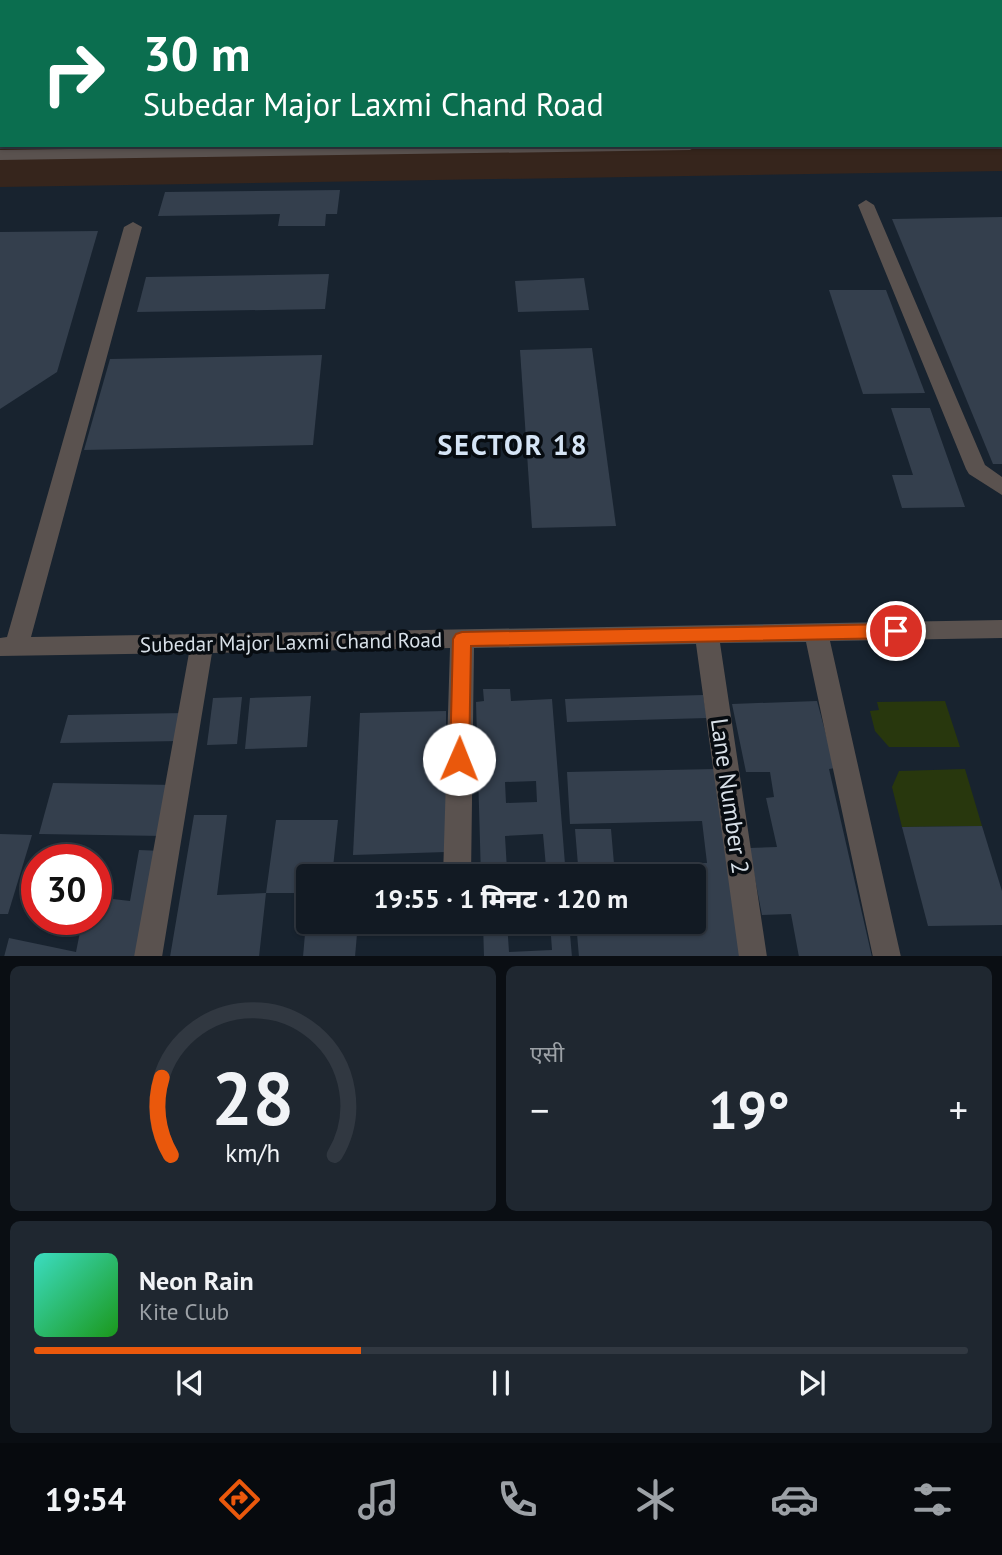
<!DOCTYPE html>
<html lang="hi">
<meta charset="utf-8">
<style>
:root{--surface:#121a23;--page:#1f2730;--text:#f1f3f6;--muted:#9ca1a6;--line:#313841;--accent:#ea580c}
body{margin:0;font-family:"PT Sans","Noto Sans Devanagari",sans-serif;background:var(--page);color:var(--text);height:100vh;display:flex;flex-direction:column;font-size:26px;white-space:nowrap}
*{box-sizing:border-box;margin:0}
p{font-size:23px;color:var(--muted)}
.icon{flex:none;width:38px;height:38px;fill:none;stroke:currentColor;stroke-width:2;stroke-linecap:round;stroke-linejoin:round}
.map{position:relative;height:956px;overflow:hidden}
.side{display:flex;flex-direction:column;gap:10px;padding:10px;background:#0a0e13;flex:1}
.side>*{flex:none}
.hud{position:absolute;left:0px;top:0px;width:1003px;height:147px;box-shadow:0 2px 5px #0004,0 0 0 2px var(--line);background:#0b6e4f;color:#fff;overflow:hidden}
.speed{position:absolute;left:21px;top:844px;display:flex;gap:14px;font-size:35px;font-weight:700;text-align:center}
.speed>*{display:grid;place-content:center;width:91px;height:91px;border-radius:50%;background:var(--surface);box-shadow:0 2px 5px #0004,0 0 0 2px var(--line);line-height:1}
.speed .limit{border:10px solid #d22;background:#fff;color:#111}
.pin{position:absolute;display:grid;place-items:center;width:60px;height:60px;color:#fff;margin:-30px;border:4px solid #fff;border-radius:50%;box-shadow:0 2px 7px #0007}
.me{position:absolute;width:77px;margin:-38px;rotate:1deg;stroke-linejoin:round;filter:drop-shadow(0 0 5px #0008)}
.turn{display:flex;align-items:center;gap:24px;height:147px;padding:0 28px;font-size:32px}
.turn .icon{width:91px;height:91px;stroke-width:2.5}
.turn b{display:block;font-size:49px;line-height:60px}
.big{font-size:52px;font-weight:800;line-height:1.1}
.side .widget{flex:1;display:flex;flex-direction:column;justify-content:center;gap:10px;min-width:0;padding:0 24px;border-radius:10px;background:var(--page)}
.side .dial{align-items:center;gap:0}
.dial svg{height:182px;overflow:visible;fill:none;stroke:var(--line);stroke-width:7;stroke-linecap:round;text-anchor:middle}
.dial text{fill:var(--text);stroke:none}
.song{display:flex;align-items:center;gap:21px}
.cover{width:84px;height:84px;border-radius:10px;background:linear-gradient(135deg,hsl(170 70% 55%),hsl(120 70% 35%))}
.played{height:7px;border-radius:4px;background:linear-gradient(90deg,var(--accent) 35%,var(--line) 35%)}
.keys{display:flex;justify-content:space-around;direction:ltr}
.heat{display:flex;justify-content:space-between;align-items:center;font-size:38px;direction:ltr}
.side .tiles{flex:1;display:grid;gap:10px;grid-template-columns:1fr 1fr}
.widget:last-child{grid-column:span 2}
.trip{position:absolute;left:296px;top:864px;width:410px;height:70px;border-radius:7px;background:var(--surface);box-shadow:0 2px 5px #0004,0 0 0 2px var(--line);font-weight:800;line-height:70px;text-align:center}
.tabs{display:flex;height:112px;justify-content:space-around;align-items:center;background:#070a0e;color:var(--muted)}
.tabs .icon{width:49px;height:49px}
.tabs .current{color:var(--accent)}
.tabs b{font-size:32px;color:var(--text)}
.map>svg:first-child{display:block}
.industrial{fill:#36251c;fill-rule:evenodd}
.green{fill:#28370d}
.building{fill:#343f4d;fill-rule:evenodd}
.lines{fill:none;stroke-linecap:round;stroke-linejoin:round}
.minor-tunnel{stroke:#353f4b;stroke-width:15;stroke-dasharray:15 8;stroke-linecap:butt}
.minor{fill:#5a524f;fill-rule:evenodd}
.route{fill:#ea580c;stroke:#983908;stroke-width:2}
.labels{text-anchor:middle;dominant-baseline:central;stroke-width:7;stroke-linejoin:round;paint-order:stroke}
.street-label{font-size:21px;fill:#d7dfe7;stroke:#070c11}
.near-street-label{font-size:24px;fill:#d7dfe7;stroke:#070c11}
.district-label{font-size:28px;font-weight:bold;letter-spacing:2px;fill:#d5e4f5;stroke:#070c11}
</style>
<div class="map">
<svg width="1002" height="957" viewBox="0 0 1002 957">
<rect width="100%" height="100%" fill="#18232f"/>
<!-- industrial -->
<path class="industrial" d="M0 0H1002V171L0 187ZM2 2H1001V145H2Z"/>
<!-- green -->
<g class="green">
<path d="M945 701 960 747H889L875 731 870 711 879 710 877 702Z"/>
<path d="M965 769 982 826 902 827 892 787 899 771Z"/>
</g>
<!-- building -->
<g class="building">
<path d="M340 190 337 214H326L325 226H278L280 214 158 216 165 192Z"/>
<path d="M1002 217V464H993L892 219Z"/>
<path d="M98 231 57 372 0 409V232Z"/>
<path d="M329 274 325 309 137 312 146 277Z"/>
<path d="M584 278 589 310 518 312 515 281Z"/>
<path d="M829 290H886L925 393 863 394Z"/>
<path d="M592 348 616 526 532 528 520 350Z"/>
<path d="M322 355 313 445 84 450 110 359Z"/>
<path d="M891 408H930L965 507 902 508 892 475H913Z"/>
<path d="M483 689H510L511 701 552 699 566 877H481L476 702 484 701ZM536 781 537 802 506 803 505 782ZM543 834 546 867 507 870 505 836Z"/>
<path d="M703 695 707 718 567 722 565 699Z"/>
<path d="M311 696 307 747 245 749 250 698Z"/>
<path d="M242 697 237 744 207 745 213 698Z"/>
<path d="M817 701 835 768 829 769 872 957H799L791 914 762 915 749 848 777 847 766 798 774 797 770 772H746L732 704Z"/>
<path d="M446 711V852L353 855 360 713Z"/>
<path d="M185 713 180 741 60 743 68 715Z"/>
<path d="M716 769 746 957H579L576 922H693V877H579L575 829H611L614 864 707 863 702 821 570 824 567 772Z"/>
<path d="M53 783 176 785 164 836 39 834Z"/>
<path d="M194 815H227L217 895 266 893 259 957H170Z"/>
<path d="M276 820H338L332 877H308V893H266Z"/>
<path d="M982 826 1002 891V925L928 926 902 827Z"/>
<path d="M0 834 32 835 8 914H0Z"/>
<path d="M139 850 163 851 146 957H4L9 938 76 952 82 922 91 923 92 919H96V897L130 901Z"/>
<path d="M306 922H358L355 957H303Z"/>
<path d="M483 922H507L509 952 552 950 550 922H569L572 957H484Z"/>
</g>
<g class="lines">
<!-- minor-tunnel -->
<path class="minor-tunnel" d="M0 47 2 44"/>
<!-- minor -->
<g class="minor">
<rect x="257" y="0" width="14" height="2"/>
<rect x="541" y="0" width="14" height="2"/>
<rect x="1001" y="48" width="1" height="8"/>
<rect x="0" y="65" width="2" height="8"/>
<path d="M1001 136H1002V146L999 145Z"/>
<path d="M345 145H698L690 150 0 160V150Z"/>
<path d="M866 200 874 205 985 465 1002 477V495L969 474 966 469 858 205Z"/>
<path d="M133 222 142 227 31 637 1002 620V638L830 641 901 957H873L806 642 720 643 767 957H739L696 644 474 648 471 877H443L450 648 212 653 162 957H134L189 653 0 656V638L7 637 124 227Z"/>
</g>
</g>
<!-- route -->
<path class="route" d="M896 624 902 626 905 631 902 636 896 638 471 646 469 759 466 764 459 767 453 764 450 759 453 639 456 634 462 632Z"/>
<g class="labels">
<!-- street labels -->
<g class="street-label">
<text transform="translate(291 642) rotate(-1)">Subedar Major Laxmi Chand Road</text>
</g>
<!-- near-street labels -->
<g class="near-street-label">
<text transform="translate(730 796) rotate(82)">Lane Number 2</text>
</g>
<!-- district labels -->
<g class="district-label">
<text x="513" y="444">SECTOR 18</text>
</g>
</g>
</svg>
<div class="speed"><div class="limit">30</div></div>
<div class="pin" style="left:896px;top:631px;background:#d93025"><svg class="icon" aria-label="arrive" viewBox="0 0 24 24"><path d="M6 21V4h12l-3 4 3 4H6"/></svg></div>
<svg class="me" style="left:459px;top:759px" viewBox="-20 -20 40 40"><circle r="19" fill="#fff"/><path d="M0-13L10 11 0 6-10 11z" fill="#ea580c"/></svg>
<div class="trip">19:55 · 1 मिनट · 120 m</div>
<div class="hud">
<div class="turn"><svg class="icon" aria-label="right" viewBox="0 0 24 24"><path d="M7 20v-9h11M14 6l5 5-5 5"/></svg><div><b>30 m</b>Subedar Major Laxmi Chand Road</div></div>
</div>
</div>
<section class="side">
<div class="tiles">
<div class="widget dial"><svg viewBox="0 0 100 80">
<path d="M14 69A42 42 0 1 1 86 69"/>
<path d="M14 69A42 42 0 0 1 10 35" stroke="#ea580c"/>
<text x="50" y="56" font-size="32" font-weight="700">28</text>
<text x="50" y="72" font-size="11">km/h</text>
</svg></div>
<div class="widget"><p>एसी</p>
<div class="heat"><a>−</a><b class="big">19°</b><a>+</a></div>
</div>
<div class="widget">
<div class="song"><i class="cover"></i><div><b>Neon Rain</b><p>Kite Club</p></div></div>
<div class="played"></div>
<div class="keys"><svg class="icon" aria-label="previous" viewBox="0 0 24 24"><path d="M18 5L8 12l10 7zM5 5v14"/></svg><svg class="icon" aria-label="pause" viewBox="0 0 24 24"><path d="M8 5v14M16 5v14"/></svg><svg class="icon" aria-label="next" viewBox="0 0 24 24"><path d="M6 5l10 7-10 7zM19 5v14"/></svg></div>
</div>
</div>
</section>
<nav class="tabs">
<b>19:54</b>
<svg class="icon current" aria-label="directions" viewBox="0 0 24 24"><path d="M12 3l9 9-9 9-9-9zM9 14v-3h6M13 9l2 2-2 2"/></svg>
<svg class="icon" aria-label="music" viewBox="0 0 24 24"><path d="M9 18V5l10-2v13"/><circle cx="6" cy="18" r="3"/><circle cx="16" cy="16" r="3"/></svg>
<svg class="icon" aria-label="phone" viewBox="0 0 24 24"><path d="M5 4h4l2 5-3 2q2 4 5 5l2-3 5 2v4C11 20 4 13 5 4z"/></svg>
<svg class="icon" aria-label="climate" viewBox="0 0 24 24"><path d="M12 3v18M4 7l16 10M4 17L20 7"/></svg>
<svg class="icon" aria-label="car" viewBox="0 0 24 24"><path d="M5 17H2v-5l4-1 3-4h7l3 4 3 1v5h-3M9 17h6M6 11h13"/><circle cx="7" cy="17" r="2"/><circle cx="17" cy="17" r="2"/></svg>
<svg class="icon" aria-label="filters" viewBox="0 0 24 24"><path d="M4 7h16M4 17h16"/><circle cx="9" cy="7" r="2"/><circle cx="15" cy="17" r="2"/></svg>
</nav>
